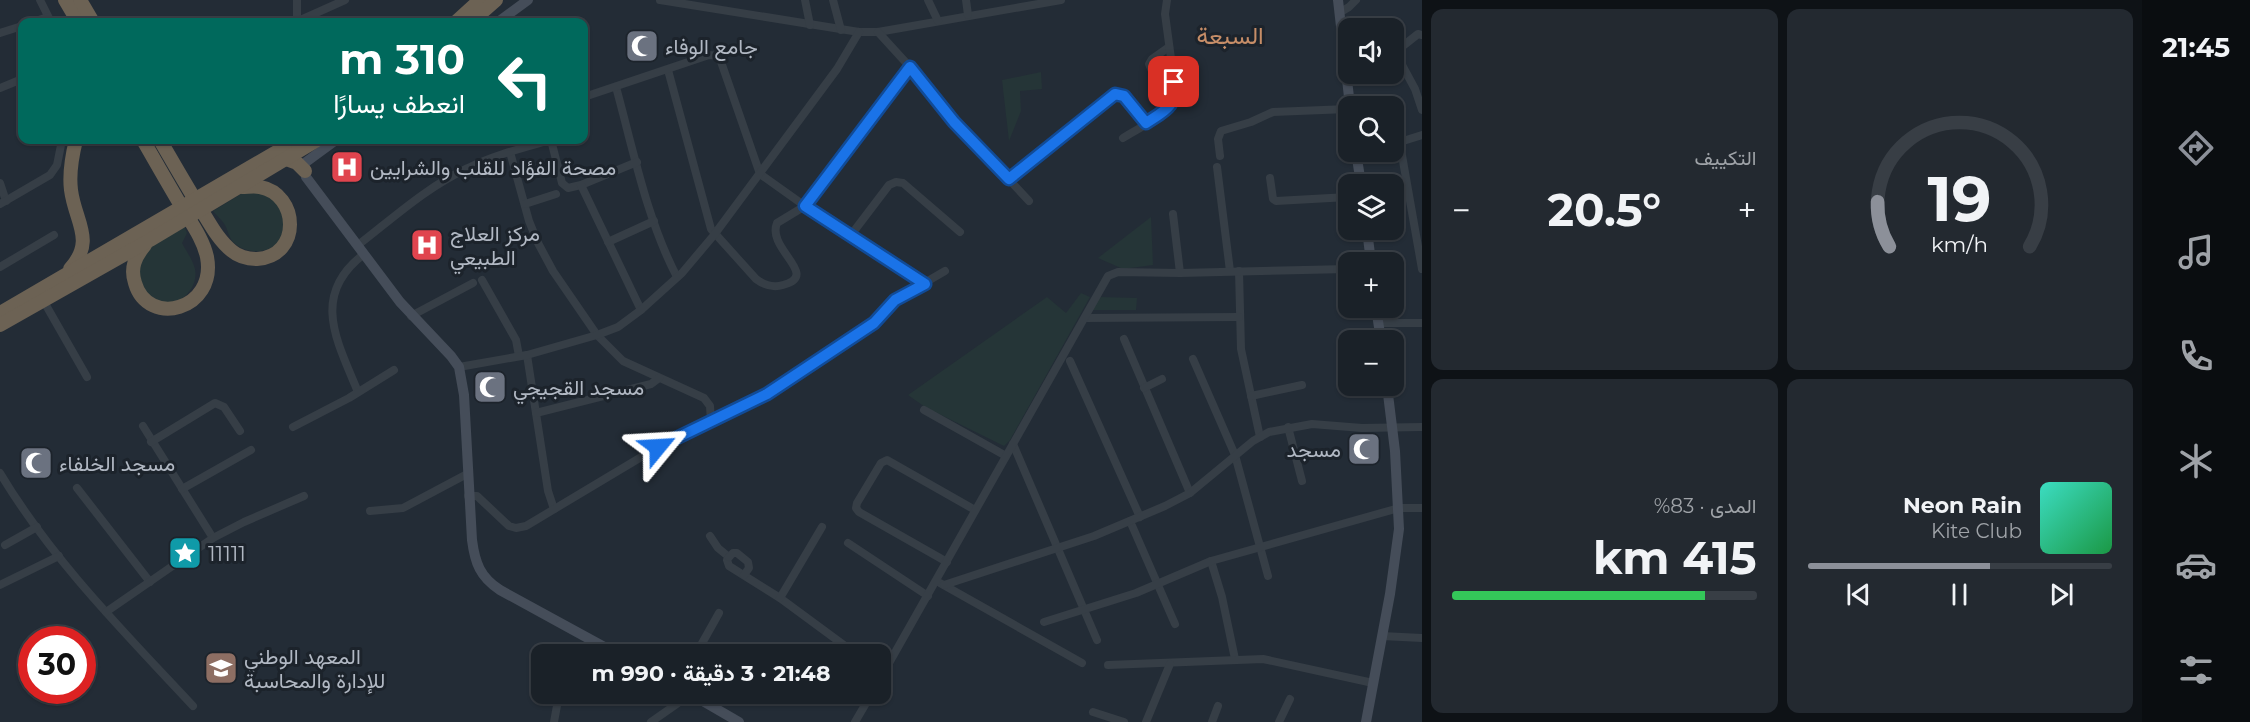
<!DOCTYPE html>
<html lang="ar">
<meta charset="utf-8">
<style>
:root{--surface:#1a2128;--page:#232930;--text:#f1f3f6;--muted:#9fa3a8;--line:#383e45;--accent:#8c9099}
body{margin:0;font-family:Montserrat,Vazirmatn,sans-serif;background:var(--page);color:var(--text);direction:rtl;height:100vh;display:flex;flex-direction:column;font-size:22px;white-space:nowrap}
*{box-sizing:border-box;margin:0}
p{font-size:20px;color:var(--muted)}
.icon{flex:none;width:33px;height:33px;fill:none;stroke:currentColor;stroke-width:2;stroke-linecap:round;stroke-linejoin:round}
.map{position:relative;flex:1;overflow:hidden;direction:ltr}
.details{display:flex;flex-direction:column;gap:9px;padding:9px;background:#0e1216;width:720px}
.details>*{flex:none}
.guide{position:absolute;left:18px;top:18px;width:570px;height:126px;border-radius:12px;box-shadow:0 2px 4px #0004,0 0 0 2px var(--line);direction:rtl;background:#00695c;color:#fff;overflow:hidden}
.buttons{position:absolute;left:1338px;top:18px;display:grid;gap:12px}
.buttons a{display:grid;place-items:center;width:66px;height:66px;border-radius:12px;background:var(--surface);box-shadow:0 2px 4px #0004,0 0 0 2px var(--line);font-size:30px}
.speed{position:absolute;left:18px;top:626px;display:flex;gap:12px;font-size:30px;font-weight:700;text-align:center}
.speed>*{display:grid;place-content:center;width:78px;height:78px;border-radius:50%;background:var(--surface);box-shadow:0 2px 4px #0004,0 0 0 2px var(--line);line-height:1}
.speed .limit{border:9px solid #d22;background:#fff;color:#111}
.pin{position:absolute;display:grid;place-items:center;width:51px;height:51px;color:#fff;margin:-26px;border-radius:12px;box-shadow:0 3px 9px #0006}
.me{position:absolute;width:66px;margin:-33px;rotate:63deg;stroke-linejoin:round;filter:drop-shadow(0 0 4px #0008)}
.turn{display:flex;align-items:center;gap:21px;height:126px;padding:0 24px;font-size:27px}
.turn .icon{width:78px;height:78px;stroke-width:2.5}
.turn b{display:block;font-size:42px;line-height:51px}
.big{font-size:45px;font-weight:700;line-height:1.1}
.details .widget{flex:1;display:flex;flex-direction:column;justify-content:center;gap:9px;min-width:0;padding:0 21px;border-radius:12px;background:var(--page)}
.details .dial{align-items:center;gap:0}
.dial svg{height:156px;overflow:visible;fill:none;stroke:var(--line);stroke-width:7;stroke-linecap:round;text-anchor:middle}
.dial text{fill:var(--text);stroke:none}
.song{display:flex;align-items:center;gap:18px}
.cover{width:72px;height:72px;border-radius:9px;background:linear-gradient(135deg,hsl(170 70% 55%),hsl(140 70% 35%))}
.played{height:6px;border-radius:3px;background:linear-gradient(90deg,var(--accent) 60%,var(--line) 60%)}
.keys{display:flex;justify-content:space-around;direction:ltr}
.heat{display:flex;justify-content:space-between;align-items:center;font-size:33px;direction:ltr}
.charge{height:9px;border-radius:4px;background:linear-gradient(90deg,#34c759 83%,var(--line) 0)}
.details .tiles{flex:1;display:grid;gap:9px;grid-template-columns:repeat(2,1fr)}
.trip{position:absolute;left:531px;top:644px;width:360px;height:60px;border-radius:12px;background:var(--surface);box-shadow:0 2px 4px #0004,0 0 0 2px var(--line);font-weight:700;line-height:60px;text-align:center;direction:rtl}
main{display:flex;flex:1;min-height:0}
.menu{display:flex;flex-direction:column;width:108px;justify-content:space-around;align-items:center;background:#0a0d10;color:var(--muted)}
.menu .icon{width:42px;height:42px}
.menu .on{color:var(--accent)}
.menu b{font-size:27px;color:var(--text)}
.map>svg:first-child{display:block}
.green{fill:#253537}
.lines{fill:none;stroke-linecap:round;stroke-linejoin:round}
.street{stroke:#363e46;stroke-width:8}
.secondary{stroke:#454d59;stroke-width:10}
.highway{stroke:#6c6254;stroke-width:14}
.route-casing{stroke:#114b97;stroke-width:15}
.route{stroke:#1a73e8;stroke-width:10}
.labels{text-anchor:middle;dominant-baseline:central;stroke-width:6;stroke-linejoin:round;paint-order:stroke}
.poi-label{font-size:21px;fill:#b1b8c3;stroke:#1c232b;text-anchor:start}
.quarter-label{font-size:24px;fill:#c78e68;stroke:#1c232b}
</style>
<main>
<nav class="menu">
<b>21:45</b>
<svg class="icon on" aria-label="directions" viewBox="0 0 24 24"><path d="M12 3l9 9-9 9-9-9zM9 14v-3h6M13 9l2 2-2 2"/></svg>
<svg class="icon" aria-label="music" viewBox="0 0 24 24"><path d="M9 18V5l10-2v13"/><circle cx="6" cy="18" r="3"/><circle cx="16" cy="16" r="3"/></svg>
<svg class="icon" aria-label="phone" viewBox="0 0 24 24"><path d="M5 4h4l2 5-3 2q2 4 5 5l2-3 5 2v4C11 20 4 13 5 4z"/></svg>
<svg class="icon" aria-label="climate" viewBox="0 0 24 24"><path d="M12 3v18M4 7l16 10M4 17L20 7"/></svg>
<svg class="icon" aria-label="car" viewBox="0 0 24 24"><path d="M5 17H2v-5l4-1 3-4h7l3 4 3 1v5h-3M9 17h6M6 11h13"/><circle cx="7" cy="17" r="2"/><circle cx="17" cy="17" r="2"/></svg>
<svg class="icon" aria-label="filters" viewBox="0 0 24 24"><path d="M4 7h16M4 17h16"/><circle cx="9" cy="7" r="2"/><circle cx="15" cy="17" r="2"/></svg>
</nav>
<section class="details">
<div class="tiles">
<div class="widget dial"><svg viewBox="0 0 100 80">
<path d="M14 69A42 42 0 1 1 86 69"/>
<path d="M14 69A42 42 0 0 1 8 46" stroke="#8c9099"/>
<text x="50" y="56" font-size="32" font-weight="700">19</text>
<text x="50" y="72" font-size="11">km/h</text>
</svg></div>
<div class="widget"><p>التكييف</p>
<div class="heat"><a>−</a><b class="big">20.5°</b><a>+</a></div>
</div>
<div class="widget">
<div class="song"><i class="cover"></i><div><b>Neon Rain</b><p>Kite Club</p></div></div>
<div class="played"></div>
<div class="keys"><svg class="icon" aria-label="previous" viewBox="0 0 24 24"><path d="M18 5L8 12l10 7zM5 5v14"/></svg><svg class="icon" aria-label="pause" viewBox="0 0 24 24"><path d="M8 5v14M16 5v14"/></svg><svg class="icon" aria-label="next" viewBox="0 0 24 24"><path d="M6 5l10 7-10 7zM19 5v14"/></svg></div>
</div>
<div class="widget"><p>المدى · 83%</p><b class="big">415 km</b><div class="charge"></div></div>
</div>
</section>
<div class="map">
<svg width="1422" height="722" viewBox="0 0 1422 722">
<rect width="100%" height="100%" fill="#232c36"/>
<!-- green -->
<g class="green">
<path d="M1041 72 1042 89 1020 91 1021 111 1009 141 1002 80Z"/>
<path d="M251 191 271 195 286 218C285 224 285 232 282 237 273 255 246 255 233 242 229 237 228 231 225 225 222 220 216 215 213 211L241 194Z"/>
<path d="M1151 217 1153 265 1123 269 1098 258Z"/>
<path d="M184 226 187 233 182 243C186 251 193 260 195 269 199 289 178 309 158 302 153 300 147 294 142 291L137 261 143 252Z"/>
<path d="M1081 293 1090 297 1010 440 1004 446 925 407 908 395 1047 297 1066 313Z"/>
<path d="M1100 297 1137 298 1136 310H1092Z"/>
</g>
<g class="lines">
<!-- street -->
<g class="street">
<path d="M40 0 51 22"/>
<path d="M297 0V22"/>
<path d="M660 0 859 32H878L1061 0"/>
<path d="M805 0 810 25"/>
<path d="M833 0 841 30"/>
<path d="M928 0 938 21"/>
<path d="M966 0 968 15"/>
<path d="M1339 13 1349 7 1356 0"/>
<path d="M32 22 48 17"/>
<path d="M296 22 345 0"/>
<path d="M878 32 910 67 954 121 1029 201"/>
<path d="M0 33 22 26"/>
<path d="M1395 52 1415 89 1422 110"/>
<path d="M1394 53 1418 34 1422 35"/>
<path d="M668 70 711 229 756 279C764 285 773 288 783 285 821 275 766 249 777 223L805 206 910 67"/>
<path d="M1346 82 1363 74"/>
<path d="M616 87C633 149 647 220 677 277"/>
<path d="M0 88 22 79"/>
<path d="M1161 92 1149 64 1152 59 1169 47"/>
<path d="M584 97 709 55 719 56 760 174 805 206 925 284"/>
<path d="M1422 135 1403 141 1400 144 1422 269"/>
<path d="M1123 138C1141 126 1176 113 1175 88L1165 14 1167 0"/>
<path d="M551 140 562 183 568 188 581 185 637 162"/>
<path d="M510 152 529 221 538 243 553 271 597 335 623 361 704 398 710 406 711 422"/>
<path d="M1220 156 1218 139 1221 131 1251 122 1273 112 1348 109"/>
<path d="M1217 167 1230 271"/>
<path d="M1270 178 1273 199 1276 201 1348 197"/>
<path d="M1009 179 1115 94 1124 96 1146 123"/>
<path d="M0 183 6 201"/>
<path d="M581 185 641 310"/>
<path d="M0 204 50 175 57 165 62 140"/>
<path d="M525 204 556 194"/>
<path d="M1173 214 1180 273"/>
<path d="M851 235 889 185 896 182 903 183 960 232"/>
<path d="M608 242 654 221"/>
<path d="M358 245C393 218 428 186 468 168 494 155 523 148 551 140"/>
<path d="M0 267 54 235"/>
<path d="M1239 271 1241 349 1260 437"/>
<path d="M482 280 516 340 519 356"/>
<path d="M43 300 87 377"/>
<path d="M411 316 473 283"/>
<path d="M1085 318 1239 317"/>
<path d="M1378 323H1422"/>
<path d="M1124 339 1190 493"/>
<path d="M527 355 548 491 554 509"/>
<path d="M1193 359 1235 455 1268 576"/>
<path d="M1070 361 1140 517"/>
<path d="M459 367 527 355 597 335 618 327 641 310 682 273 714 235 837 69 859 32"/>
<path d="M1144 388 1162 379"/>
<path d="M358 392C337 341 310 295 364 254"/>
<path d="M1251 396 1302 385"/>
<path d="M924 410 1006 456"/>
<path d="M536 413 651 384 659 378"/>
<path d="M143 426 213 538"/>
<path d="M293 427 349 398 394 370"/>
<path d="M1288 427 1302 481"/>
<path d="M151 442 215 403 224 407 240 431"/>
<path d="M1013 444 1097 640"/>
<path d="M0 473C52 560 125 633 193 706"/>
<path d="M77 488 150 582"/>
<path d="M182 489 251 450"/>
<path d="M468 496H477L509 526 516 528 526 526 658 447 767 394 874 323 895 300 945 271"/>
<path d="M370 511 403 508 467 474"/>
<path d="M1130 521 1175 624"/>
<path d="M710 536 718 548 729 557"/>
<path d="M848 543 928 596"/>
<path d="M5 545 37 527"/>
<path d="M729 557 727 560 729 566 780 598 856 654"/>
<path d="M729 557 733 553H737L748 562 749 568 744 575"/>
<path d="M1211 561 1222 597 1235 659"/>
<path d="M947 562 859 512 856 508 857 503 881 463 887 460 975 510"/>
<path d="M940 583 1082 663"/>
<path d="M0 585 59 556"/>
<path d="M944 585 1094 536 1165 506 1190 493 1253 441 1269 432 1312 424 1362 428 1422 427"/>
<path d="M780 598 822 527"/>
<path d="M106 612 213 538 244 522 304 496"/>
<path d="M1044 622 1136 593 1211 561 1399 508H1422"/>
<path d="M1382 636 1422 638"/>
<path d="M696 654 719 613"/>
<path d="M1108 665 1263 659 1373 683"/>
<path d="M880 679 1108 276 1118 272 1180 273 1348 269"/>
<path d="M1093 712 1124 722"/>
<path d="M554 722 558 700"/>
<path d="M651 722 691 694"/>
<path d="M855 722 872 693"/>
<path d="M1146 722 1170 664"/>
<path d="M1212 722 1218 706"/>
<path d="M1279 722 1290 699"/>
</g>
<!-- secondary -->
<g class="secondary">
<path d="M1338 0 1350 106"/>
<path d="M498 22 528 0"/>
<path d="M336 140 306 162 304 166 306 177 400 302 451 356 459 367 464 395 472 540C475 563 480 577 500 590L617 654"/>
<path d="M1356 152 1361 184"/>
<path d="M1367 230 1371 262"/>
<path d="M1376 308 1381 340"/>
<path d="M689 693 739 722"/>
<path d="M1366 722 1390 594 1399 529 1395 451 1387 386"/>
</g>
<!-- highway -->
<g class="highway">
<path d="M65 0 78 22"/>
<path d="M80 0 93 22"/>
<path d="M456 22 480 0"/>
<path d="M471 22 496 0"/>
<path d="M143 140C155 161 167 182 180 204 189 220 203 238 207 257 217 310 148 328 135 283 130 268 135 257 145 245"/>
<path d="M160 140C174 164 187 187 202 211 210 224 219 241 232 251 239 257 248 259 257 259 302 256 299 194 260 187 254 186 248 187 242 187"/>
<path d="M286 159 297 163 305 171"/>
<path d="M70 269C96 240 75 222 71 190 69 174 72 156 76 140"/>
<path d="M0 313 297 140"/>
<path d="M0 325 150 240 317 140"/>
</g>
</g>
<g class="lines">
<!-- route casing -->
<g class="route-casing">
<path id="route" d="M658 447 767 394 874 323 895 300 925 284 805 206 910 67 954 122 1009 179 1115 94 1124 96 1146 123C1164 111 1178 106 1174 82"/>
</g>
<!-- route -->
<use href="#route" class="route"/>
</g>
<!-- icons -->
<defs>
<g id="mosque-square" transform="scale(1.725)"><rect x="-9" y="-9" width="18" height="18" rx="4" fill="#6b7280" stroke="#1c232b"/><path d="M3.5-4.9A6 6 0 1 0 3.5 4.9A5 5 0 1 1 3.5-4.9Z" fill="#fff"/></g>
<g id="hospital-square" transform="scale(1.725)"><rect x="-9" y="-9" width="18" height="18" rx="4" fill="#e0444e" stroke="#1c232b"/><path d="M-5-5h3v3.5h4V-5h3V5h-3V1.5h-4V5h-3Z" fill="#fff"/></g>
<g id="sight-square" transform="scale(1.725)"><rect x="-9" y="-9" width="18" height="18" rx="4" fill="#0f9aa8" stroke="#1c232b"/><path d="M0-6L1.8-2.2L6-1.7L2.9 1.2L3.7 5.4L0 3.3L-3.7 5.4L-2.9 1.2L-6-1.7L-1.8-2.2Z" fill="#fff"/></g>
<g id="university-square" transform="scale(1.725)"><rect x="-9" y="-9" width="18" height="18" rx="4" fill="#8d6e63" stroke="#1c232b"/><path d="M0-5L7-2L0 1L-7-2ZM-4 1L0 2.5L4 1V4Q0 6-4 4Z" fill="#fff"/></g>
</defs>
<g fill-rule="evenodd">
<use href="#mosque-square" x="642" y="46"/>
<use href="#hospital-square" x="347" y="167"/>
<use href="#hospital-square" x="427" y="245"/>
<use href="#mosque-square" x="490" y="387"/>
<use href="#mosque-square" x="1364" y="449"/>
<use href="#mosque-square" x="36" y="463"/>
<use href="#sight-square" x="185" y="553"/>
<use href="#university-square" x="221" y="668"/>
</g>
<g class="labels">
<!-- poi labels -->
<g class="poi-label">
<text x="665" y="46">جامع الوفاء</text>
<text x="370" y="167">مصحة الفؤاد للقلب والشرايين</text>
<text x="450" y="233">مركز العلاج<tspan x="450" dy="24">الطبيعي</tspan></text>
<text x="513" y="387">مسجد القجيجي</text>
<text x="1341" y="449" text-anchor="end">مسجد</text>
<text x="59" y="463">مسجد الخلفاء</text>
<text x="208" y="553">11111</text>
<text x="244" y="656">المعهد الوطني<tspan x="244" dy="24">للإدارة والمحاسبة</tspan></text>
</g>
<!-- quarter labels -->
<g class="quarter-label">
<text x="1230" y="35">السبعة</text>
</g>
</g>
</svg>
<div class="buttons">
<a><svg class="icon" aria-label="sound" viewBox="0 0 24 24"><path d="M4 9h4l5-4v14l-5-4H4zM17 9q2 3 0 6"/></svg></a>
<a><svg class="icon" aria-label="search" viewBox="0 0 24 24"><circle cx="10" cy="10" r="6"/><path d="M15 15l6 6"/></svg></a>
<a><svg class="icon" aria-label="layers" viewBox="0 0 24 24"><path d="M12 4l9 5-9 5-9-5zM3 14l9 5 9-5"/></svg></a>
<a>+</a>
<a>−</a>
</div>
<div class="speed"><div class="limit">30</div></div>
<div class="pin" style="left:1174px;top:82px;background:#d93025"><svg class="icon" aria-label="arrive" viewBox="0 0 24 24"><path d="M6 21V4h12l-3 4 3 4H6"/></svg></div>
<svg class="me" style="left:658px;top:447px" viewBox="-20 -20 40 40"><path d="M0-17L14 15 0 8-14 15z" fill="#1a73e8" stroke="#fff" stroke-width="4"/></svg>
<div class="trip">21:48 · 3 دقيقة · 990 m</div>
<div class="guide">
<div class="turn"><svg class="icon" aria-label="left" viewBox="0 0 24 24"><path d="M17 20v-9H6M10 6l-5 5 5 5"/></svg><div><b>310 m</b>انعطف يسارًا</div></div>
</div>
</div>
</main>
